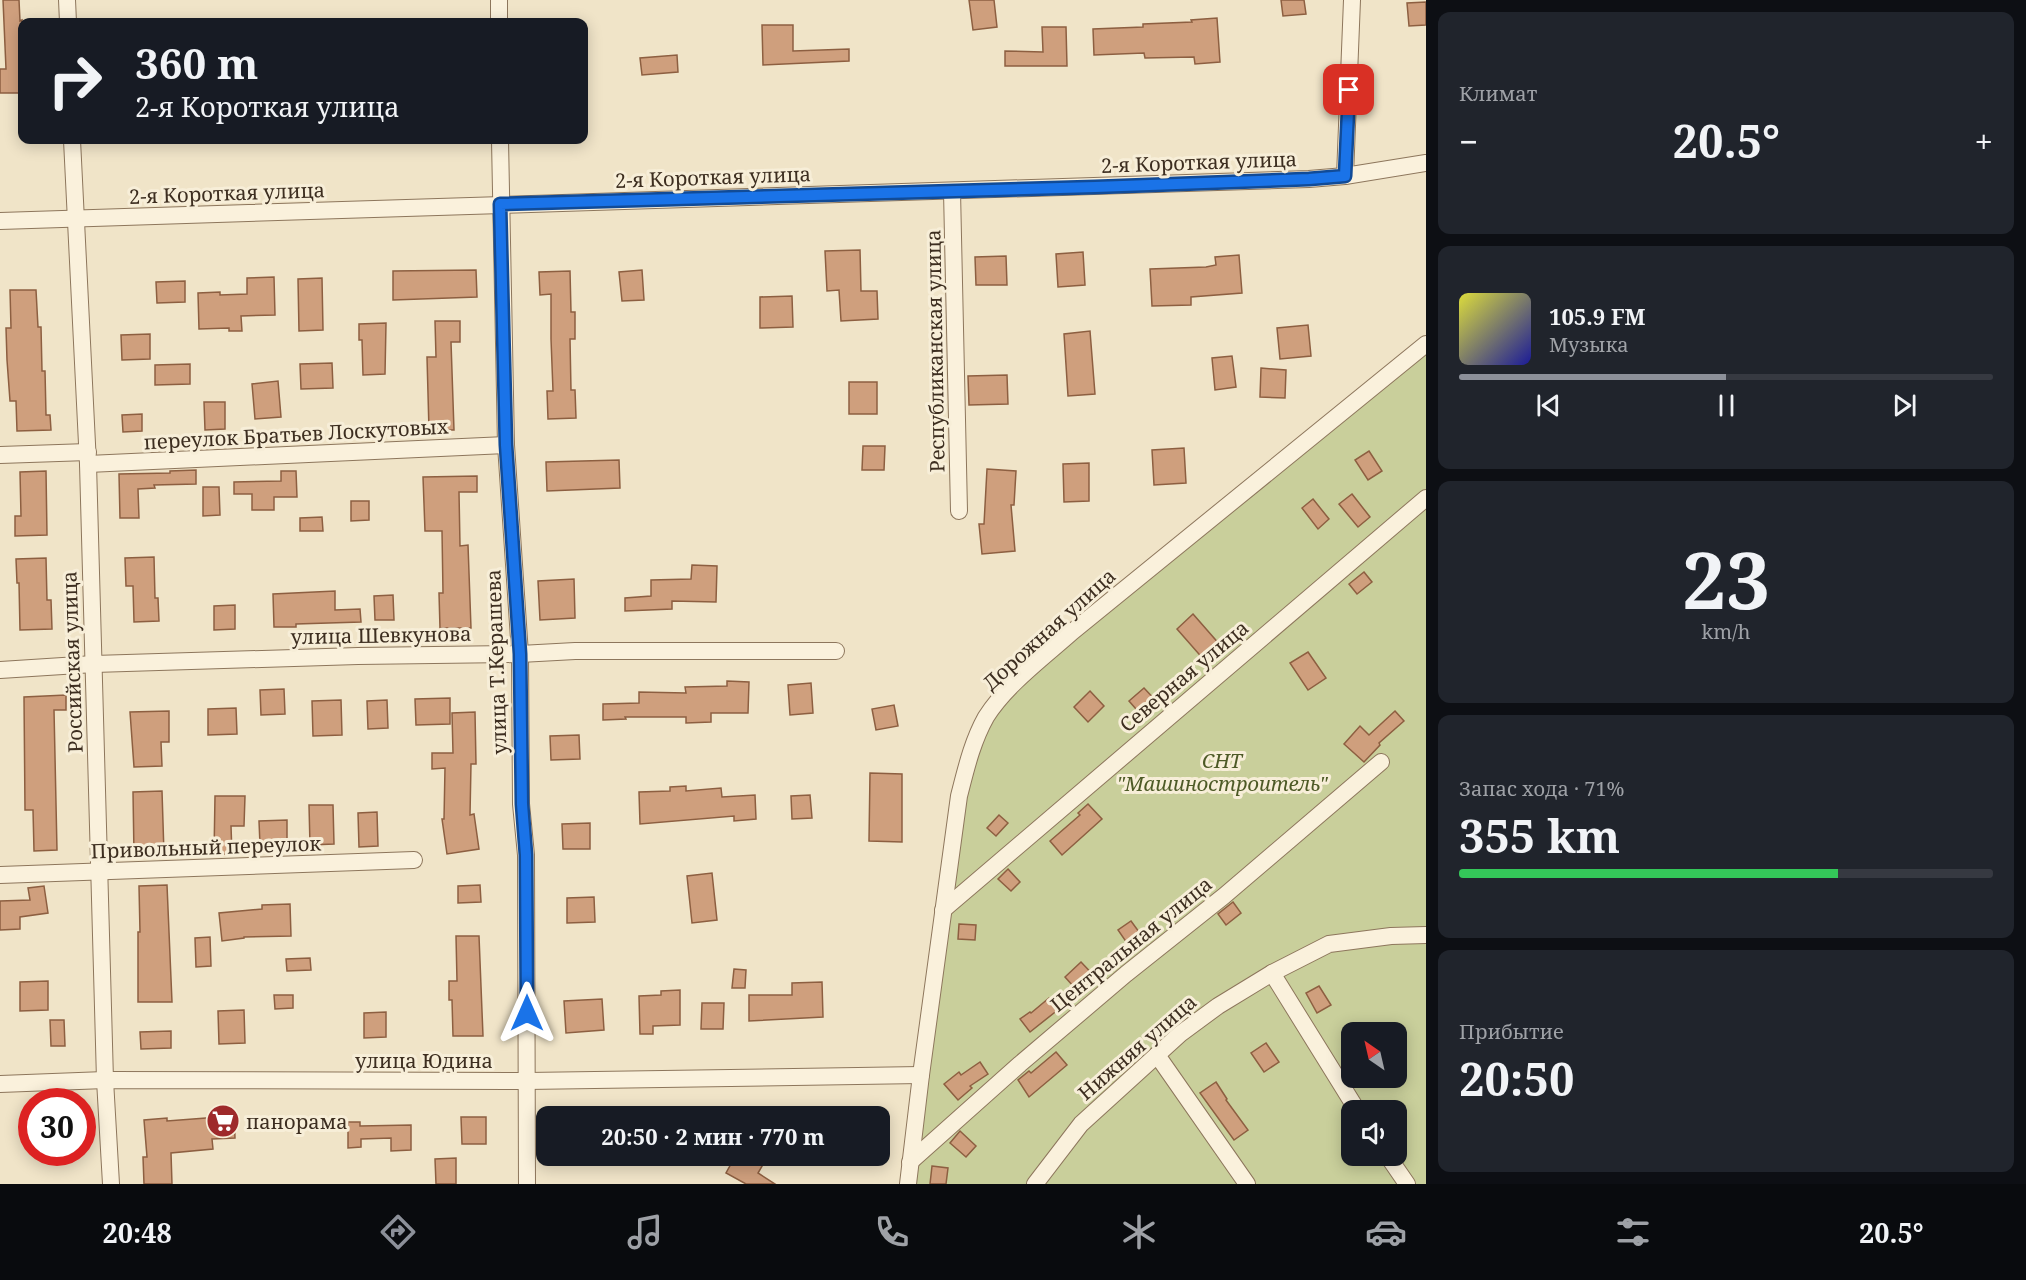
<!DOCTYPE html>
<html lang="ru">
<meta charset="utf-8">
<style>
:root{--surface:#171b24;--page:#20242c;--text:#f1f3f6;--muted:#9ea1a6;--line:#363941;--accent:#8c9099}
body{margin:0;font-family:"Noto Serif",serif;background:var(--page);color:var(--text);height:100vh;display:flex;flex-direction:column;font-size:22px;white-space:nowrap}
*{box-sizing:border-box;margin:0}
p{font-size:20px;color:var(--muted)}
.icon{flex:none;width:33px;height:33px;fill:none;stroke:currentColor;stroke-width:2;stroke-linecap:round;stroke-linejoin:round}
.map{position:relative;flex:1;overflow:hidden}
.details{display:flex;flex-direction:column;gap:12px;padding:12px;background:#0d0f14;width:600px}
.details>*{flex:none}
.banner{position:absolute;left:18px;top:18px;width:570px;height:126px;border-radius:12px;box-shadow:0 3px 15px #0003;background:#171b24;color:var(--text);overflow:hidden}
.needle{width:39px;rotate:326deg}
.controls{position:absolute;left:1341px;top:1022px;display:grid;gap:12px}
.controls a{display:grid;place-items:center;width:66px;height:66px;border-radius:12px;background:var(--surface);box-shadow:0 3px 15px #0003;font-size:30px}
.speed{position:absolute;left:18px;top:1088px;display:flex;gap:12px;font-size:30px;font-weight:700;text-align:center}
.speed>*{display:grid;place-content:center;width:78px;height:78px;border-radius:50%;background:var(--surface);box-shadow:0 3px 15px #0003;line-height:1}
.speed .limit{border:9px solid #d22;background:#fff;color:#111}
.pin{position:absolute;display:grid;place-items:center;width:51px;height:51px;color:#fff;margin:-26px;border-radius:12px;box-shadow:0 3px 9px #0006}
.me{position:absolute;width:66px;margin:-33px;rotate:0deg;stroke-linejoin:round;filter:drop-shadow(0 0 4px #0008)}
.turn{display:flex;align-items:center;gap:21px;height:126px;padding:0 18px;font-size:27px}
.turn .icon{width:78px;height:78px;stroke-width:2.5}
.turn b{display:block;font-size:42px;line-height:51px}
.big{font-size:45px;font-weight:700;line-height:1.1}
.details .tile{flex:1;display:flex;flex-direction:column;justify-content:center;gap:9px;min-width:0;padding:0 21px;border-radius:12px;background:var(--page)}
.details .dial{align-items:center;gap:0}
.dial b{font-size:78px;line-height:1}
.song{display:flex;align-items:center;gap:18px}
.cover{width:72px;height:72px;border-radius:9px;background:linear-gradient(135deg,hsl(60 70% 55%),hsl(240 70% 35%))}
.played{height:6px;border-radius:3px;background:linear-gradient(90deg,var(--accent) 50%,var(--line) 50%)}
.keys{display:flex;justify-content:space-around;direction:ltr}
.heat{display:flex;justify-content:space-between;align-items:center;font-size:33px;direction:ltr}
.charge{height:9px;border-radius:4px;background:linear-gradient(90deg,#34c759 71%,var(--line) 0)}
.trip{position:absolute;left:536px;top:1106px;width:354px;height:60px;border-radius:12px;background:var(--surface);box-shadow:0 3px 15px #0003;font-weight:700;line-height:60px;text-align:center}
.dock{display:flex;height:96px;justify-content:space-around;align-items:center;background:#090b0e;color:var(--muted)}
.dock .icon{width:42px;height:42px}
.dock .on{color:var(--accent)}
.dock b{font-size:27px;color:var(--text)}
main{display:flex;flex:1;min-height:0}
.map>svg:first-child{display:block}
.green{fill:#c9cf9b;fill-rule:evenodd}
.building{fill:#cf9f7d;stroke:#8d5f41;stroke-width:1.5}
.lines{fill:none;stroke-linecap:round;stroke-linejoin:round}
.minor-casing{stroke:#8d765c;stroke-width:18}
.minor{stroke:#faf1dc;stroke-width:16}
.route-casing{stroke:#114b97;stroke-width:15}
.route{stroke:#1a73e8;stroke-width:10}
.labels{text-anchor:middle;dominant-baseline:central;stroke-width:6;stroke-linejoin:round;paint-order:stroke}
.street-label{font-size:20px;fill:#3d2e20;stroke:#f7eed8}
.park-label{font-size:20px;font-style:italic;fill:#4d5a26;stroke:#f7eed8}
.poi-label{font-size:20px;fill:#3d2e20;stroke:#f7eed8;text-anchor:start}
</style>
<main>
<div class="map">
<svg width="1426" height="1184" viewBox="0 0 1426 1184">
<rect width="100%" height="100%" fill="#f0e4c8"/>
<!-- green -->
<path class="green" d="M1426 344V1184H908L959 796 996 704ZM1352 1032H1396V1077H1352ZM1352 1110H1396V1155H1352Z"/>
<!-- building -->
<g class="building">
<path d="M3 0H19L20 21 22 20V47L19 48V93H0V69H6Z"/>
<path d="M969 0H994L997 27 973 30Z"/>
<path d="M1281 0H1304L1306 14 1283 16Z"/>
<path d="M1426 2V25L1409 26 1407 3Z"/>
<path d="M1217 18 1220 62 1195 64 1194 57 1145 58 1144 53 1094 55 1093 29 1143 27V24L1192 22 1191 20Z"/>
<path d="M762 25H793V51L849 49V61L763 65Z"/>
<path d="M1042 27H1066L1067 66H1005V51L1043 52Z"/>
<path d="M677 55 678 72 642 75 640 58Z"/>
<path d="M860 250 861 291H877L878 319 841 321 839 290 827 291 825 251Z"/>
<path d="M1083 252 1085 285 1058 287 1056 254Z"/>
<path d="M1239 255 1242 293 1191 297V305L1152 306 1150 269 1206 267 1216 265 1215 257Z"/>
<path d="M1006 256 1007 285H976L975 257Z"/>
<path d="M476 270 477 297 393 300V271Z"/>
<path d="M642 270 644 300 622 301 619 272Z"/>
<path d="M570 271 571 312H575V339H570L571 390H575L576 418 548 419 547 391H553L551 339V294L540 295 539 272Z"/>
<path d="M274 277 275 315 241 316 242 331H229V328L199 329 198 293 220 292V295L247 294V278Z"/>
<path d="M322 278 323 330 299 331 298 279Z"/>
<path d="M185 281V302L157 303 156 282Z"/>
<path d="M10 290H36L38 327H41L42 371H45L46 415H50L51 430 17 431 16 401H10L7 360 6 328H11Z"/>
<path d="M792 296 793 327 760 328V297Z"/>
<path d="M435 321H460V342H451L454 430H429L427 357H436Z"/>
<path d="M386 323 385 374 363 375 362 340H359V324Z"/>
<path d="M1308 325 1311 356 1280 359 1277 328Z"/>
<path d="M1090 331 1095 394 1068 396 1064 334Z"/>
<path d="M150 334V359L122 360 121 335Z"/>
<path d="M1232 356 1236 387 1215 390 1212 358Z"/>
<path d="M332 363 333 388 301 389 300 364Z"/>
<path d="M190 364V384L155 385V365Z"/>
<path d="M1261 368 1286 370 1285 398 1260 397Z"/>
<path d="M1007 375 1008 404 969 405 968 376Z"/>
<path d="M278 381 281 417 255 419 252 384Z"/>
<rect x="849" y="382" width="28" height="32"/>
<path d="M204 402H225V429L205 430Z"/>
<path d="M142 414V431L123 432 122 415Z"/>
<path d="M863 446H885L884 470H862Z"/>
<path d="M1184 448 1186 483 1154 485 1152 450Z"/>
<path d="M1369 451 1382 471 1368 480 1355 460Z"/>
<path d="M619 460 620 488 547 491 546 462Z"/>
<path d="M1089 463V501L1064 502 1063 464Z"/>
<path d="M987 469 1016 471 1014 505H1011L1015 551 982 554 979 524H984Z"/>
<path d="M196 470V484L154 485 155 488 138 489 139 518H120L119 474 170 473V471Z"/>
<path d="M46 471 47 535 15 536V516H21L20 472Z"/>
<path d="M281 471H296L297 497H274V510H252V494H234V482L281 481Z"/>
<path d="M477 476V492H459L460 546 468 545 471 628H440L439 593H443L442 531H425L423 477Z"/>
<path d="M203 487H219L220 515 203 516Z"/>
<path d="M1352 494 1370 517 1358 527 1339 504Z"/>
<path d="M1313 499 1329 519 1318 529 1302 508Z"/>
<path d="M351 501H369V520L351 521Z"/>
<path d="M322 517 323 531H300V518Z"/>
<path d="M154 557 155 598H158L159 621 134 622 133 586H126L125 558Z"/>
<path d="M46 558 47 600H51L52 629 20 630 19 583H17L16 559Z"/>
<path d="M692 565 717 566 716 602 672 601V609L625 611V598L651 596V580L691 579Z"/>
<path d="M1364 572 1372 582 1357 594 1349 584Z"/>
<path d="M574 579 575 618 540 620 538 581Z"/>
<path d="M335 591V610L360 609 361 622 296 624V627H274L273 594Z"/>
<path d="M393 595 394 620H375L374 596Z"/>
<path d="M235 605V629L214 630V606Z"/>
<path d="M1193 614 1221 646 1205 661 1177 629Z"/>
<path d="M1308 652 1326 678 1308 690 1290 663Z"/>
<path d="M727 681 749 682 748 713H711V722L686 723V717H625L626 719 603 720V704L639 703V692L686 693 685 687 727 686Z"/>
<path d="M811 683 813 713 790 715 788 685Z"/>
<path d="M1144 688 1158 703 1143 717 1129 701Z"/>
<path d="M284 689 285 714 261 715 260 690Z"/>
<path d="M1090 691 1104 706 1088 722 1074 707Z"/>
<path d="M66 695V710H54L57 850 34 851 33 810H25L24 697Z"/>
<path d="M450 698V724L416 725 415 699Z"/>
<path d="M341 700 342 735 313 736 312 701Z"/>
<path d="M387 700 388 728 368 729 367 701Z"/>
<path d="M894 705 898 726 876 730 872 709Z"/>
<path d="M236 708 237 734 208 735V709Z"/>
<path d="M169 711V742H161L162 766 134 767 130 712Z"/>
<path d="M1395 711 1404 721 1379 743 1380 745 1364 762 1344 744 1360 726 1369 735Z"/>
<path d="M475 712 476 764H471L470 815 474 814 479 849 447 854 442 819H444L445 768 432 769V753H453L452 713Z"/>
<path d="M579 735 580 759 551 760 550 736Z"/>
<path d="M870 773 902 774V842L869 841Z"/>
<path d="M686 786V791L721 788 722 797 755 795 756 819 734 821V816L640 824 639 792 670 791V787Z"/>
<path d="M162 791 164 854 134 855 133 792Z"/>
<path d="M810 795 812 818 792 819 791 796Z"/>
<path d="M215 796H245L244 826H231L232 854H214Z"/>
<path d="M1088 804 1102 819 1062 855 1050 841 1080 815 1078 813Z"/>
<path d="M309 805H333L334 844 310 845Z"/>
<path d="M377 812 378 846 359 847 358 813Z"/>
<path d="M999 815 1008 823 996 836 987 828Z"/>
<path d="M287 820V844L260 845 259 821Z"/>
<path d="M590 823V849H563L562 824Z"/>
<path d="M1008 869 1020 882 1011 891 998 879Z"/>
<path d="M712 873 717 920 692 923 687 876Z"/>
<path d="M167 885 172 1002H138V932H140L139 886Z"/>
<path d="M480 885 481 902 458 903V886Z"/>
<path d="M44 886 48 913 20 917V929L0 930V901L30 900 28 888Z"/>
<path d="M594 897 595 922 567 923V898Z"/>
<path d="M1233 902 1241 913 1226 925 1218 914Z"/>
<path d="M290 904 291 936 244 937V938L222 941 219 913 262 909V905Z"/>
<path d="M1131 921 1142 936 1129 946 1118 930Z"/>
<path d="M959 924 976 925 975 940 958 939Z"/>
<path d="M456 936H479L483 1036H453L452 1000H449V981H457Z"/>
<path d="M210 937 211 966 196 967 195 938Z"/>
<path d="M310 958 311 970 287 971 286 959Z"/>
<path d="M1081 962 1099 981 1082 996 1065 977Z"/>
<path d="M734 969 746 970 745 988H732Z"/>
<path d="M48 981V1010L20 1011V982Z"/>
<path d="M822 982 823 1017 749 1021V995H792V983Z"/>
<path d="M1319 986 1331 1005 1317 1013 1306 993Z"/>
<path d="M680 990V1025L653 1026V1034H640L639 996 661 995V991Z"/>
<path d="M274 995H293V1008L275 1009Z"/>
<path d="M1049 998 1059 1009 1030 1032 1020 1019 1030 1012 1031 1013Z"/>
<path d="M602 999 604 1030 566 1033 564 1001Z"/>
<path d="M702 1003H724L723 1029H701Z"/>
<path d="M244 1010 245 1043 219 1044 218 1011Z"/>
<path d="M386 1012V1037L364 1038V1013Z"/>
<path d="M50 1020H64L65 1046H51Z"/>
<path d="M171 1031V1048L141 1049 140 1032Z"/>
<path d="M1266 1043 1279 1062 1264 1072 1251 1053Z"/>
<path d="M1056 1052 1067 1065 1029 1097 1018 1080 1029 1071 1031 1073Z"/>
<path d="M980 1062 988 1074 970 1086 972 1088 958 1100 944 1084 959 1072 961 1075Z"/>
<path d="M1216 1082 1227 1099 1226 1100 1248 1130 1234 1140 1200 1093Z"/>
<path d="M234 1111 235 1138 212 1139 213 1149 171 1153 172 1184H144L143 1157H147L144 1120 167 1118V1121L219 1117V1112Z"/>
<path d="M461 1117H486V1144H462Z"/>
<path d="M348 1122H360V1126L411 1125V1150L391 1151V1138L361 1139V1147L348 1148Z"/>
<path d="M960 1131 976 1146 966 1157 950 1143Z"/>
<path d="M736 1155H755L765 1161 758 1173 775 1184H746L726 1173Z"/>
<path d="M456 1158V1184H436L435 1159Z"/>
<path d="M932 1166 948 1168 946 1184H930Z"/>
</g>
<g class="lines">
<!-- minor casing -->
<g class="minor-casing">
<g id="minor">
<path d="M67 0 68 22"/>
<path d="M499 0V22"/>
<path d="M72 140 88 464 105 1080 111 1184"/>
<path d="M500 140 506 445 520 654 521 804 526 855 527 1184"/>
<path d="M1345 176 1352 0"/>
<path d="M952 191 959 511"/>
<path d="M0 221 1309 179 1345 176 1426 163"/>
<path d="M0 455 88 452"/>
<path d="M88 464 506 445"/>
<path d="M0 670 94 664 358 656 520 654 575 651H836"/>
<path d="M0 875 414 860"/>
<path d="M943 910 1426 498"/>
<path d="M1272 973 1357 1110"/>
<path d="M1157 1055 1247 1184"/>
<path d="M0 1084 105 1080 527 1081 921 1075"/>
<path d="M1387 1155 1407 1184"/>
<path d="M910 1162 1020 1064 1126 974 1224 896 1381 762"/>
<path d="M908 1184 921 1075 959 796C966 769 972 742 986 717 1006 685 1044 657 1072 632L1426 344"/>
<path d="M1035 1184 1081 1124 1180 1034 1218 1006 1272 973 1329 944 1391 936 1426 935"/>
</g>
</g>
<!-- minor -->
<use href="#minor" class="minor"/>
</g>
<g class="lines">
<!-- route casing -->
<g class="route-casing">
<path id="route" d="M527 1013 526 855 522 804 520 654 506 445 500 204 1095 187 1309 179 1345 176 1349 90"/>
</g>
<!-- route -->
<use href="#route" class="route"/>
</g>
<!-- icons -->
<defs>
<g id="supermarket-disc" transform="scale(1.725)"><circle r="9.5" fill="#9e2a2b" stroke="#f7eed8"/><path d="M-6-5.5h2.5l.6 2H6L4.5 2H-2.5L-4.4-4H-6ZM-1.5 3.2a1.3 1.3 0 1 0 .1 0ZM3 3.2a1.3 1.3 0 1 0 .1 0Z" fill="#fff"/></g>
</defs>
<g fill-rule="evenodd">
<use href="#supermarket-disc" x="223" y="1121"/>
</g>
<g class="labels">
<!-- street labels -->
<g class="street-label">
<text transform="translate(1199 162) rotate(-2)">2-я Короткая улица</text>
<text transform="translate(713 177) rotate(-2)">2-я Короткая улица</text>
<text transform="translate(227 193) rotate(-2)">2-я Короткая улица</text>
<text transform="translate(935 351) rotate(-91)">Республиканская улица</text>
<text transform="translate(296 434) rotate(-3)">переулок Братьев Лоскутовых</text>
<text transform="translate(1049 629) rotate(-42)">Дорожная улица</text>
<text transform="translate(381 635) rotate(-1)">улица Шевкунова</text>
<text transform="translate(72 662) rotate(-92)">Российская улица</text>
<text transform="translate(496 662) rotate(-92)">улица Т.Керашева</text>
<text transform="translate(1184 676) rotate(-40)">Северная улица</text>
<text transform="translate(206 847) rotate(-2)">Привольный переулок</text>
<text transform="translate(1131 944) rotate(-39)">Центральная улица</text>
<text transform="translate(1137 1047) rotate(-41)">Нижняя улица</text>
<text x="424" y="1060">улица Юдина</text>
</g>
<!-- park labels -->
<g class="park-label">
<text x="1222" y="760">СНТ<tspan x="1222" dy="23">"Машиностроитель"</tspan></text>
</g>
<!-- poi labels -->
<g class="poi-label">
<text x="246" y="1121">панорама</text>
</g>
</g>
</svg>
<div class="controls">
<a><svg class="needle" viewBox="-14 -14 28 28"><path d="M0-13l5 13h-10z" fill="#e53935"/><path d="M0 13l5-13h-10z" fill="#9ea1a6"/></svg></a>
<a><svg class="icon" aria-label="sound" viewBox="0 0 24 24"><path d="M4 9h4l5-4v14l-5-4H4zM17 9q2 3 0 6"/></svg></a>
</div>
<div class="speed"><div class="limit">30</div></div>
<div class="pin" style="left:1349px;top:90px;background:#d93025"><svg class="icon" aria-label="arrive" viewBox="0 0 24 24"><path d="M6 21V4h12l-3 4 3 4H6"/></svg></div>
<svg class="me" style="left:527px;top:1013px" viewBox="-20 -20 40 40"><path d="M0-17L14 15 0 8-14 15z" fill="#1a73e8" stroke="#fff" stroke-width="4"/></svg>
<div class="trip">20:50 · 2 мин · 770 m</div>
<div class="banner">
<div class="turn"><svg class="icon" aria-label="right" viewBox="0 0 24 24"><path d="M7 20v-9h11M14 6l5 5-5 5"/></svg><div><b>360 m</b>2-я Короткая улица</div></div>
</div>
</div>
<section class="details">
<div class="tile"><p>Климат</p>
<div class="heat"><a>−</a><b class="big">20.5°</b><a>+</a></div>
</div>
<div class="tile">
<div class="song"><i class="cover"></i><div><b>105.9 FM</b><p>Музыка</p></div></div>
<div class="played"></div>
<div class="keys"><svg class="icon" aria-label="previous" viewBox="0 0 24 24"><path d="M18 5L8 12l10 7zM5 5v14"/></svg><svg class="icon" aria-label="pause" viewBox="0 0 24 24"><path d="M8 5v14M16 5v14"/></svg><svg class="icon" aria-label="next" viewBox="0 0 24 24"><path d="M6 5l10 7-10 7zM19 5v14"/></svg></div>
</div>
<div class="tile dial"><b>23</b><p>km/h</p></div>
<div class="tile"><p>Запас хода · 71%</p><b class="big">355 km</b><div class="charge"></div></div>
<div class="tile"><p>Прибытие</p><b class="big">20:50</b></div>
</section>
</main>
<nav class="dock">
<b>20:48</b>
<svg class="icon on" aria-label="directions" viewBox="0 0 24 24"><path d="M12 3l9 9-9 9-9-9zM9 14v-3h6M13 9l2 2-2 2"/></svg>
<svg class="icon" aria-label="music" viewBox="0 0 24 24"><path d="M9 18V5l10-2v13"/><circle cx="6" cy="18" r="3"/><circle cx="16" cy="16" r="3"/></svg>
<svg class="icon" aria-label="phone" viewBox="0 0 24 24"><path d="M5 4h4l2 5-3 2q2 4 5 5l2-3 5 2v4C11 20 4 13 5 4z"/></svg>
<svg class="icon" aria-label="climate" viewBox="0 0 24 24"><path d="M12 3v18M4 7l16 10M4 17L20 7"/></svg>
<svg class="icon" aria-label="car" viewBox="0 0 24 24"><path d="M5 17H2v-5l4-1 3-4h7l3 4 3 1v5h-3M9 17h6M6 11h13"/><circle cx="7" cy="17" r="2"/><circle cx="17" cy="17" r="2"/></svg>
<svg class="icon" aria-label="filters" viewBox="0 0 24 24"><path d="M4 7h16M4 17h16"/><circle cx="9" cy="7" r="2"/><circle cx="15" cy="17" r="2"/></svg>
<b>20.5°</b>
</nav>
